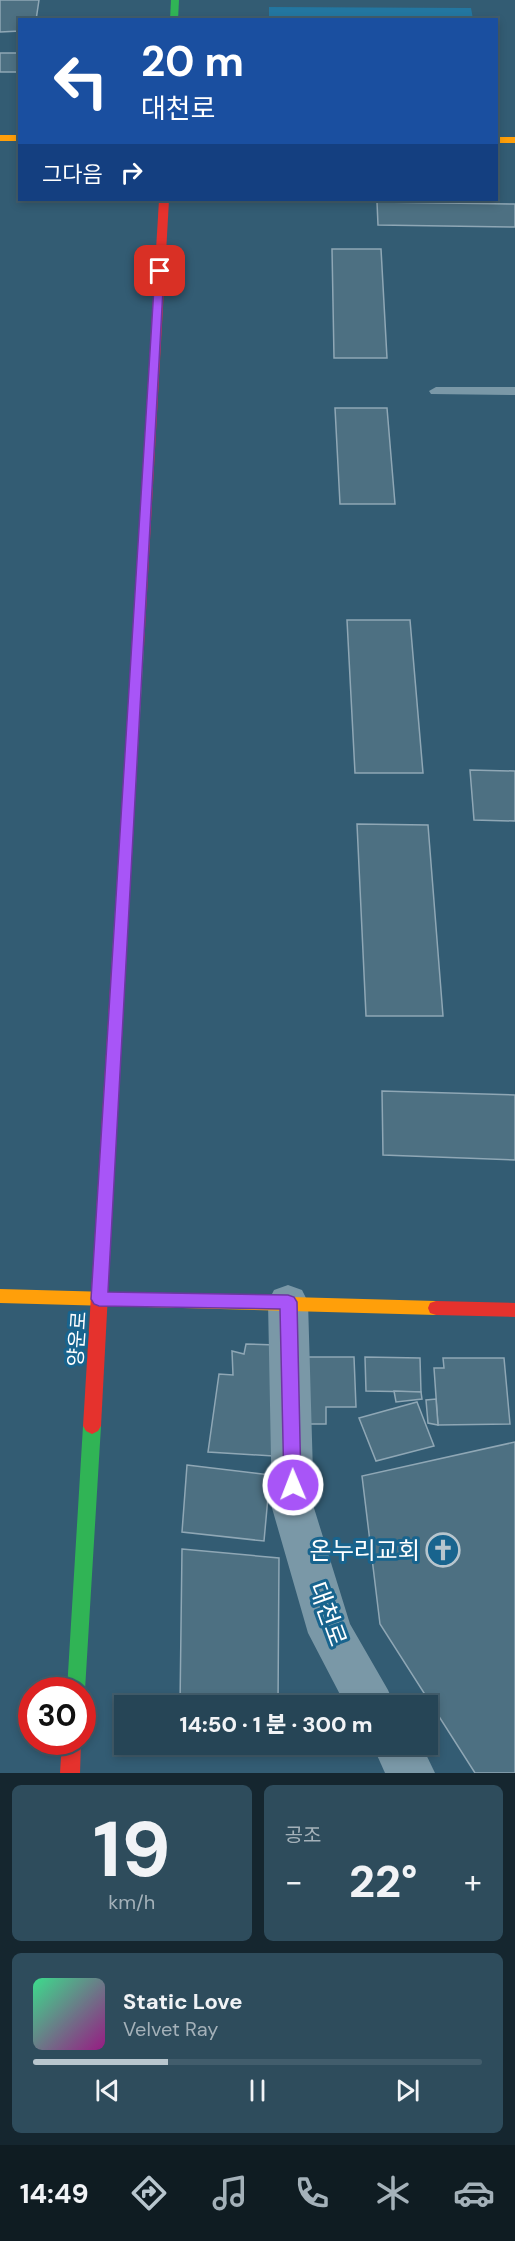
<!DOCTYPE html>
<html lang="ko">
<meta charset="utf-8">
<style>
:root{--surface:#264556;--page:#2e4c5c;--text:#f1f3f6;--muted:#a4b1b9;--line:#425d6c;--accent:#b8c6ce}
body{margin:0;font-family:"DM Sans","Noto Sans KR",sans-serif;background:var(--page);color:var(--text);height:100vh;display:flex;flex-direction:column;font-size:22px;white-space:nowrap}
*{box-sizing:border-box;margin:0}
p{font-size:20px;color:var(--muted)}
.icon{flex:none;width:33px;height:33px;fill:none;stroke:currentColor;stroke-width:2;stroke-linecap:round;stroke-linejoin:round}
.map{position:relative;height:1773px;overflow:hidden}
.drawer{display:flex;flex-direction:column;gap:12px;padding:12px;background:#15262f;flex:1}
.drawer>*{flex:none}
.top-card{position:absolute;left:18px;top:18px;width:480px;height:183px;border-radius:0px;box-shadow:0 3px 9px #0003,0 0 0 2px var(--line);background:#1a4fa0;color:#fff;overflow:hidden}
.speed{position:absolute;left:18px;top:1677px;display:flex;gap:12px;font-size:30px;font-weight:700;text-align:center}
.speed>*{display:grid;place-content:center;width:78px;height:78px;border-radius:50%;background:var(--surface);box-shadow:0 3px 9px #0003,0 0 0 2px var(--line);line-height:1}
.speed .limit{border:9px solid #d22;background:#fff;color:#111}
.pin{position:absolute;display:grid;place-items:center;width:51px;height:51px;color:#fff;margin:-26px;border-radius:12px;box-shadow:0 3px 9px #0006}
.me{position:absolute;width:66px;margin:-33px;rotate:359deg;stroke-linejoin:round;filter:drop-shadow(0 0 4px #0008)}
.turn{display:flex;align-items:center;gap:21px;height:126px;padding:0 24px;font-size:27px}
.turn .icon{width:78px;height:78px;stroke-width:2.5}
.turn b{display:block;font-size:42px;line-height:51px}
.then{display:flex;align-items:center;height:57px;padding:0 24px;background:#0003;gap:12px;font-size:22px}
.big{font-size:45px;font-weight:800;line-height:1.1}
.drawer .card{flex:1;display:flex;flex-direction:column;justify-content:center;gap:9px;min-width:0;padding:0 21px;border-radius:9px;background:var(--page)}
.drawer .dial{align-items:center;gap:0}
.dial b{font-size:78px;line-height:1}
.song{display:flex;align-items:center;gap:18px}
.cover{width:72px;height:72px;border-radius:9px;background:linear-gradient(135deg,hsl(150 70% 55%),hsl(310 70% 35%))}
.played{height:6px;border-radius:3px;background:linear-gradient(90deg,var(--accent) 30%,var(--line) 30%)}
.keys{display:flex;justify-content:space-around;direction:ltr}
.heat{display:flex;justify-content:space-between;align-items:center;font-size:33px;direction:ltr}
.drawer .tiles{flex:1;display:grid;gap:12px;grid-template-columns:1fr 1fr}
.card:last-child{grid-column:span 2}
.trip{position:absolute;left:114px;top:1695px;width:324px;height:60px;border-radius:0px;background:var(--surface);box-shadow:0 3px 9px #0003,0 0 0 2px var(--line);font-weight:800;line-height:60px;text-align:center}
.dock{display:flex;height:96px;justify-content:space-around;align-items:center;background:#0f1c22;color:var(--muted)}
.dock .icon{width:42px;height:42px}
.dock .current{color:var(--accent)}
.dock b{font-size:27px;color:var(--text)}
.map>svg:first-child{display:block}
.green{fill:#2376a0}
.building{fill:#4d7082;stroke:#8fa7b5;stroke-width:1.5}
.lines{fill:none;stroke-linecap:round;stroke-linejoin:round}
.lane{fill:#7a98a7;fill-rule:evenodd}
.street{fill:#7a98a7;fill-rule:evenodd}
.fast{fill:#30b455;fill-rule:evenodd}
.slow{fill:#ff9f0a;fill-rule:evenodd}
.jam{fill:#e5322d;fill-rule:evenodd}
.route{fill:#a855f7;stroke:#6d37a1;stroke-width:1.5}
.labels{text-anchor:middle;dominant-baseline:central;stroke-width:6;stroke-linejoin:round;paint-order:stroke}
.street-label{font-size:20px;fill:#fff;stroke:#18648e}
.near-poi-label{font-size:24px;fill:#fff;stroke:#18648e;text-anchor:end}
.near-street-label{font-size:24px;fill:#fff;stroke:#18648e}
</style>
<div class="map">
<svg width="515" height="1773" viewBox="0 0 515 1773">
<rect width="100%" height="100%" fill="#335c73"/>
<!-- green -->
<path class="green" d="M269 7 471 8 473 19H269Z"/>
<!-- building -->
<g class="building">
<path d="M0 0H39L36 20H20V31L0 32Z"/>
<rect x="0" y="53" width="20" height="19"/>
<path d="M377 202 515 204V227L378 225Z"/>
<path d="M332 249H381L387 358H334Z"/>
<path d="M335 408H387L395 504H340Z"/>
<path d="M347 620H410L423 773H355Z"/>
<path d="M470 770 515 771V821L474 820Z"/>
<path d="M357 824 428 825 443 1016H366Z"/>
<path d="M382 1091 515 1095V1160L383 1155Z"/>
<path d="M246 1344 276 1345 273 1456 208 1452 219 1374 233 1375 232 1351 244 1354Z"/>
<path d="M306 1357H354L356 1407H326V1424H307Z"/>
<path d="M365 1357 420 1358 421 1392 366 1391Z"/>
<path d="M443 1358H504L510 1424 438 1425 434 1368H444Z"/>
<path d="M394 1391 421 1392 422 1399 396 1402Z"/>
<path d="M436 1399 438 1425 428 1423 426 1400Z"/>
<path d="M417 1402 434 1446 376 1461 359 1418Z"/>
<path d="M515 1442V1773H475L380 1624 362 1476Z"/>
<path d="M187 1465 270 1475 264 1541 182 1532Z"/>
<path d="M182 1549 279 1558 278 1706H180Z"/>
</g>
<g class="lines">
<!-- lane -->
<path class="lane" d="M436 387H515V395L431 394 429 391Z"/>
<!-- street -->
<g class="street">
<path d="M288 1285 302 1290 308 1302 314 1508 350 1624 388 1690 395 1706H346L308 1633 272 1508 268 1302 274 1290Z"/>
<path d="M372 1744H421L435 1773H385Z"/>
</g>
<!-- fast -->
<g class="fast">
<path d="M171 0H179L178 20H170Z"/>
<path d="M138 643 144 647 125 972 123 976H113L111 972 132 647Z"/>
<path d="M92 1418 98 1421 101 1426 85 1690 82 1697V1690H67L83 1426 86 1421Z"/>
</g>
<!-- slow -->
<g class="slow">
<rect x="0" y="135" width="20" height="6"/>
<rect x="496" y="137" width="19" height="6"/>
<path d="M0 1289 436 1301 442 1303 444 1308 442 1313 436 1315 0 1303Z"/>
</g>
<!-- jam -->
<g class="jam">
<path d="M159 200H169L144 647 138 651 132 647Z"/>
<path d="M118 967 123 968 125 972 101 1426 98 1431 92 1434 86 1431 83 1426 111 972 113 968Z"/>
<path d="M436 1301 515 1303V1317L436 1315 430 1313 428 1308 430 1303Z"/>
<path d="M62 1742H81L80 1773H60Z"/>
</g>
</g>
<!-- route -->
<path class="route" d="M160 268 164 271 108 1292 288 1295 294 1297 297 1302 301 1485 299 1491 293 1493 286 1491 284 1485 280 1309 99 1306 94 1304 91 1299 155 271Z"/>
<!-- icons -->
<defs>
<g id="church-ring" transform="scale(1.725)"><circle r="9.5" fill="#18648e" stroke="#b8c6ce" stroke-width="1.5"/><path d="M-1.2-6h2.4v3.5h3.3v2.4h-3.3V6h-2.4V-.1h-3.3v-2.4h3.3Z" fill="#b8c6ce"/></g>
</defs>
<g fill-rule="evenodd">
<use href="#church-ring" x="443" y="1550"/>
</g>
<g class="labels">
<!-- street labels -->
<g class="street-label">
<text transform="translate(77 1339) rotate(-86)">양운로</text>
</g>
<!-- near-poi labels -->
<g class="near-poi-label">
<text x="420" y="1550">온누리교회</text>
</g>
<!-- near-street labels -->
<g class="near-street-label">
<text transform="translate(328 1614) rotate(70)">대천로</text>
</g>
</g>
</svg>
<div class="speed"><div class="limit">30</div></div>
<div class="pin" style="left:160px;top:271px;background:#d93025"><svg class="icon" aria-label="arrive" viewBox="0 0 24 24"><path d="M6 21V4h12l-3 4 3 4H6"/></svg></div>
<svg class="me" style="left:293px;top:1485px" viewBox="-20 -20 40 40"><circle r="17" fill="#a855f7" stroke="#fff" stroke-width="3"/><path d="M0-11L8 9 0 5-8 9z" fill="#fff"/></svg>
<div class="trip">14:50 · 1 분 · 300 m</div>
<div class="top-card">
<div class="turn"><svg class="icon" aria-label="left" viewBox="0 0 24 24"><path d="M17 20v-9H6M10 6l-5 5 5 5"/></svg><div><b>20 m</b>대천로</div></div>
<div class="then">그다음<svg class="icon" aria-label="right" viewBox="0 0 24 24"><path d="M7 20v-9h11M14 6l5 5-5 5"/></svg></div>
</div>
</div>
<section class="drawer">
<div class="tiles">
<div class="card dial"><b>19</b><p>km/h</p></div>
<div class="card"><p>공조</p>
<div class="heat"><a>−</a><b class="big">22°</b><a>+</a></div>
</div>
<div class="card">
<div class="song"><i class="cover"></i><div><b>Static Love</b><p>Velvet Ray</p></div></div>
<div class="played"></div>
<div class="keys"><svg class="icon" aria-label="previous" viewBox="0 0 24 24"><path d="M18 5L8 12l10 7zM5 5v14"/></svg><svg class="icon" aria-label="pause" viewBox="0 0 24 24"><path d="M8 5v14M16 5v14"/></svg><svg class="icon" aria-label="next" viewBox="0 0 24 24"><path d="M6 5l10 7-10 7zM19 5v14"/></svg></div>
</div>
</div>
</section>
<nav class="dock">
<b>14:49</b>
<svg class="icon current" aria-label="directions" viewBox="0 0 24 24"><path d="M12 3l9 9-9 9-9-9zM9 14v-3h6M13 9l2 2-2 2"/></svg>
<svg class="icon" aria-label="music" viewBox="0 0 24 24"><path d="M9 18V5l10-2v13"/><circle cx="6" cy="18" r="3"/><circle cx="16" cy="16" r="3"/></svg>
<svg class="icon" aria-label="phone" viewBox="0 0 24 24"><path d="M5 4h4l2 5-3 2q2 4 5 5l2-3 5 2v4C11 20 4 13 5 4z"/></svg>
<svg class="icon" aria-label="climate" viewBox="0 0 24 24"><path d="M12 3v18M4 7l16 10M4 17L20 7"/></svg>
<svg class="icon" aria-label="car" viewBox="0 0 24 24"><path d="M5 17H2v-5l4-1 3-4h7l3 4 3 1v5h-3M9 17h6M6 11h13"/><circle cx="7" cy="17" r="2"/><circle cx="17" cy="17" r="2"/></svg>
</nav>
